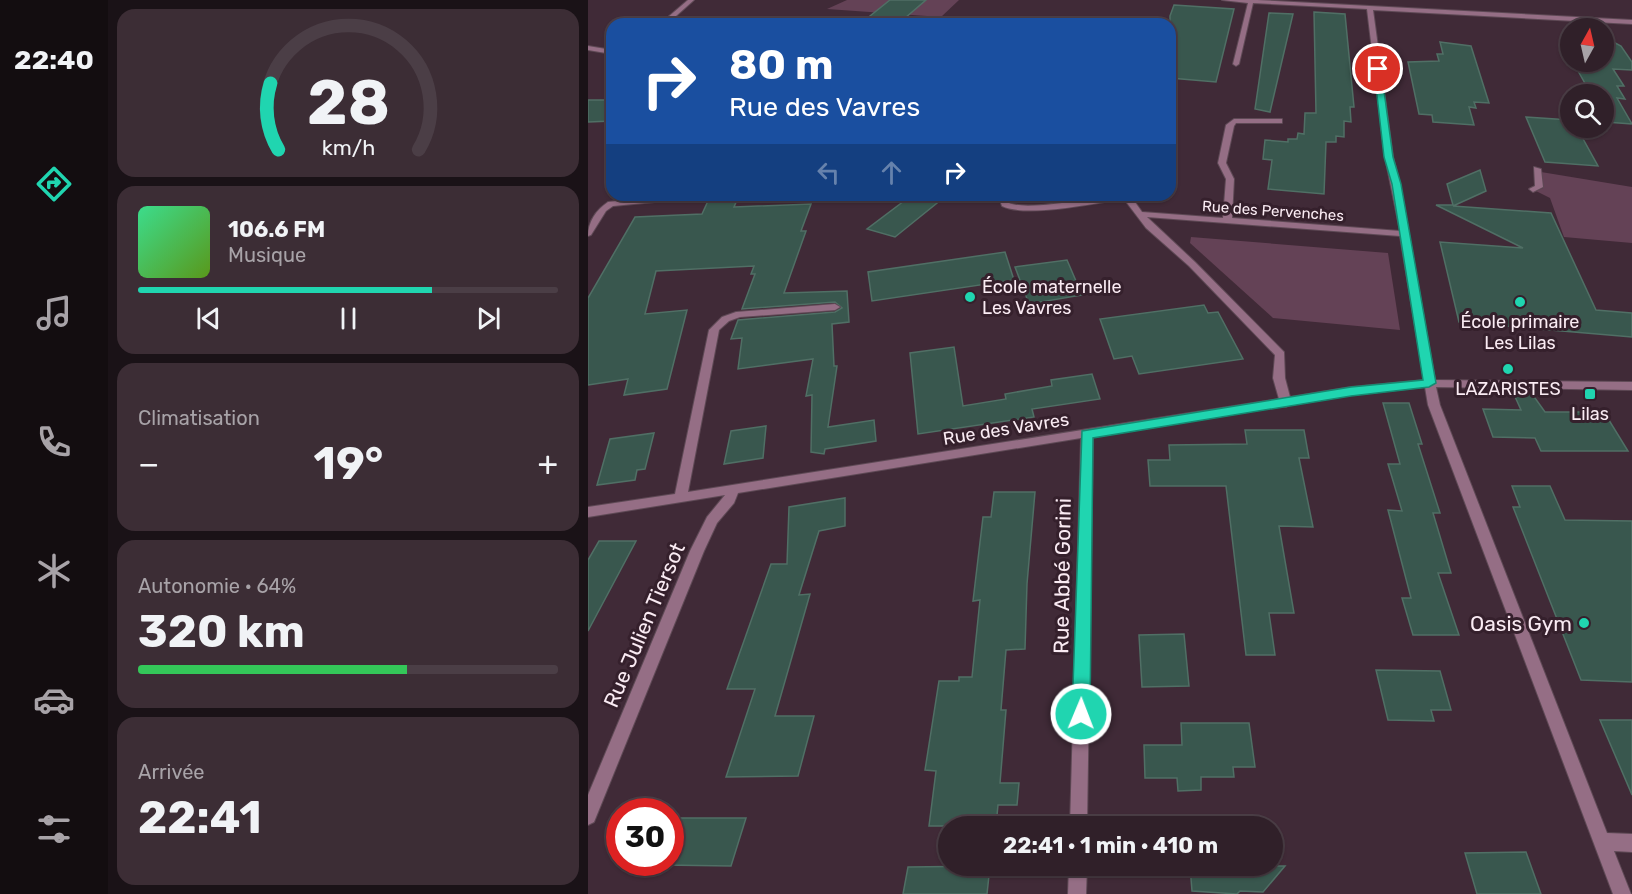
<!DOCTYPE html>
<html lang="fr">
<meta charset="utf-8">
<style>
:root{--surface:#302029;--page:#3c2d35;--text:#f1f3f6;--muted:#a8a3a8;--line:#4b3e46;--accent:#20d5b0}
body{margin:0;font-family:Rubik,sans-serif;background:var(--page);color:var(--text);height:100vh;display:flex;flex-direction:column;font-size:22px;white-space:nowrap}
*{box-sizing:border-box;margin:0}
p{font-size:20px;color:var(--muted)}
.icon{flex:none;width:33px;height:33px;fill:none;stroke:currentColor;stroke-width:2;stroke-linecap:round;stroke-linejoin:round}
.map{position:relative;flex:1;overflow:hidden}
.side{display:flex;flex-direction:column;gap:9px;padding:9px;background:#1a1217;width:480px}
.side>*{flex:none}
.banner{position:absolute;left:18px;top:18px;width:570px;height:183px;border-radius:18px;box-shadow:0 2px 4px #0004,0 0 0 2px var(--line);background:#1a4fa0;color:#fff;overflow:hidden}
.needle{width:39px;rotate:8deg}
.fabs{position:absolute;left:972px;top:18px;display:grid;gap:12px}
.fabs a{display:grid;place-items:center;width:54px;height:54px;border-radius:50%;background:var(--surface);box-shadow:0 2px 4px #0004,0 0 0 2px var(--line);font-size:30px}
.speed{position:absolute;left:18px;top:798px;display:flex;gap:12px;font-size:30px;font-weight:700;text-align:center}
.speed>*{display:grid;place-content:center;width:78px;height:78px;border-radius:50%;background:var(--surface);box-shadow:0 2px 4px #0004,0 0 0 2px var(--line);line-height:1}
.speed .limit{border:9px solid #d22;background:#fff;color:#111}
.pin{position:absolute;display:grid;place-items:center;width:51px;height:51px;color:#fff;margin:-26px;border:3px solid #fff;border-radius:50%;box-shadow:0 2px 6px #0007}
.me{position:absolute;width:66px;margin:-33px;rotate:1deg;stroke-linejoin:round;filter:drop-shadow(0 0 4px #0008)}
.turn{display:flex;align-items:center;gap:21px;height:126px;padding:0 24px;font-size:27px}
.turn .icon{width:78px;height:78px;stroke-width:2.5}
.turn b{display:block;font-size:42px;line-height:51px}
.lanes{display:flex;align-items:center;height:57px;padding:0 24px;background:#0003;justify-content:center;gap:30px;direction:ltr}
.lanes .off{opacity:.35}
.big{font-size:45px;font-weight:700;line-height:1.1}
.side .tile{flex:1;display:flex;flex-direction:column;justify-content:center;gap:9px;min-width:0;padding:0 21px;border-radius:18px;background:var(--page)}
.side .dial{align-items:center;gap:0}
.dial svg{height:156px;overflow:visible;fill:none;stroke:var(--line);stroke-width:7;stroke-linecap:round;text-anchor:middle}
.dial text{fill:var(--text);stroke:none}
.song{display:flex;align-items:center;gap:18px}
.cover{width:72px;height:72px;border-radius:9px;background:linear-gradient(135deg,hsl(150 70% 55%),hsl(90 70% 35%))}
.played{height:6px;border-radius:3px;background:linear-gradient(90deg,var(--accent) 70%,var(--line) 70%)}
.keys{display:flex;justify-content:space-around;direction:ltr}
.heat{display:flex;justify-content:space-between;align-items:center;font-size:33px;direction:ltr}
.charge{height:9px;border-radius:4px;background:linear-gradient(90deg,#34c759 64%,var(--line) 0)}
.trip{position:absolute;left:350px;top:816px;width:345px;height:60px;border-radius:30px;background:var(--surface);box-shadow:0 2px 4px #0004,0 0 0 2px var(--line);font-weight:700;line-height:60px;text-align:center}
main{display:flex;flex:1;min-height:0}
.tabs{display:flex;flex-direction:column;width:108px;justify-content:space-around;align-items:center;background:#130d10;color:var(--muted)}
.tabs .icon{width:42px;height:42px}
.tabs .active{color:var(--accent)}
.tabs b{font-size:27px;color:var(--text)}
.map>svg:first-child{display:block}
.green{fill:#644256}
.building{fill:#39574e;stroke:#506f65;stroke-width:1.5}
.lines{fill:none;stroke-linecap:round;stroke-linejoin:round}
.street-casing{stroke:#5e4955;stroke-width:2}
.street{fill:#956e85;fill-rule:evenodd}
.route{fill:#20d5b0;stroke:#158a72;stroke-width:1.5}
.poi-dot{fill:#20d5b0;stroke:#35202c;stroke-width:2}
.labels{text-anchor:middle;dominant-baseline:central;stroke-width:6;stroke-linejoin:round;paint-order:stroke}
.far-street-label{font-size:15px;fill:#faebf3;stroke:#35202c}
.poi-label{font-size:18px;fill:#faebf3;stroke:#35202c}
.street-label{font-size:18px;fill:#faebf3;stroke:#35202c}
.near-street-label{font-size:21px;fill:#faebf3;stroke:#35202c}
.near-poi-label{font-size:21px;fill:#faebf3;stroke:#35202c;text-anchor:end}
</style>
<main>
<nav class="tabs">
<b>22:40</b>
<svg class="icon active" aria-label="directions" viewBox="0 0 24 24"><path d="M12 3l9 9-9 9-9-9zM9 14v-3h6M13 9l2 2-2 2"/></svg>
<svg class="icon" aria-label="music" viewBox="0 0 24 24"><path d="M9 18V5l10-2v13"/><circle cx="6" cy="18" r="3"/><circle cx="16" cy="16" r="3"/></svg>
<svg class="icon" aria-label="phone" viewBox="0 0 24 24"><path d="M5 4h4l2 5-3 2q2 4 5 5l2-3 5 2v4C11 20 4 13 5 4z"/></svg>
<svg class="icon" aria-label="climate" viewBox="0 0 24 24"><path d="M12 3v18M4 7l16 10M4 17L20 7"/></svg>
<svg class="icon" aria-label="car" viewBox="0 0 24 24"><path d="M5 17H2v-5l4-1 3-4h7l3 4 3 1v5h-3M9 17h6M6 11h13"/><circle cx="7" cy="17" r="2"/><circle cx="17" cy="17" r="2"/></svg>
<svg class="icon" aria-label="filters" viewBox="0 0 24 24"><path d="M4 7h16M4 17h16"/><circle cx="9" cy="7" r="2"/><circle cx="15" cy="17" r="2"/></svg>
</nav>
<section class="side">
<div class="tile dial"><svg viewBox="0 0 100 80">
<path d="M14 69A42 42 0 1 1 86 69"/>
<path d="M14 69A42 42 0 0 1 10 35" stroke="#20d5b0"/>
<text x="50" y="56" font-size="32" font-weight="700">28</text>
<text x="50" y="72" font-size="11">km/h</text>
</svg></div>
<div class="tile">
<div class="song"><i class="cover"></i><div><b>106.6 FM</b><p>Musique</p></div></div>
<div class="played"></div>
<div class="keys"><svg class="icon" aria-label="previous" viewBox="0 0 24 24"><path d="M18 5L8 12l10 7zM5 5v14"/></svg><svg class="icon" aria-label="pause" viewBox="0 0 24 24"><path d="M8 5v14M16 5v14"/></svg><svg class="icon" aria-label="next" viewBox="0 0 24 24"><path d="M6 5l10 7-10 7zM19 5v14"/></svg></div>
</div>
<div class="tile"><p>Climatisation</p>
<div class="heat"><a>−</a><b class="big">19°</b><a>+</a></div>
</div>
<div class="tile"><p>Autonomie · 64%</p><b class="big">320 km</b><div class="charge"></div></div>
<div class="tile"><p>Arrivée</p><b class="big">22:41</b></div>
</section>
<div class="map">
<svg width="1044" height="894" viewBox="0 0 1044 894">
<rect width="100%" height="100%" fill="#402a37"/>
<!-- green -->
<g class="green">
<path d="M259 0H371L353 17 239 9Z"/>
<path d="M953 172 1044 187V243L976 237 962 198 948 191 955 188Z"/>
<path d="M603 237 800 253 812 330 685 318 602 243Z"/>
</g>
<!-- building -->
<g class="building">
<path d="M302 0H338L310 24H272Z"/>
<path d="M586 5 646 9 628 82 582 78V16Z"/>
<path d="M726 12 757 14 766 107H762L763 122 756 121V137L748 136V142H738L736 194 680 189 684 160 675 159 677 140 700 142V139H709L710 133 716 134 717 113H728Z"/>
<path d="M681 13 705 14 682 112 667 109Z"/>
<path d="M1016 37 1033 46 1044 62V70L1025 69 1036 86H1029L1037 99 1029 98 1044 124 1018 122 1016 94H1003L985 62H1016Z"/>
<path d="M852 42 883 46 901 103 886 102 888 108 881 107 886 125 845 122 844 115 831 114 820 62 851 61 849 54H855Z"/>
<path d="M0 100H24V121L0 122Z"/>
<path d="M938 117 982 120V128H989L1010 166 957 162Z"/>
<path d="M892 170 898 191 865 206 963 213 1008 310 1044 313V337L871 322 852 242 935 248 848 205H865L859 184Z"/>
<path d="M324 195H359L307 237 279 229Z"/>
<path d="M149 200 146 207 223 204 213 231H218L196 293 259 291 261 322 244 324 246 366H249L240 427 286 420 288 441 237 449 236 454 223 452 224 395 218 396 225 359 150 369 154 338 143 339 150 320 247 312 254 308 247 302 154 309 167 274H163L166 266 68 271 57 314 99 310 79 389 36 395 40 379 0 385V298L47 217 114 214 120 201Z"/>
<path d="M417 252 426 280 284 301 280 272Z"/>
<path d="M479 260 494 295 441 304 427 267Z"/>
<path d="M616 305 620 313 630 312 655 359 551 374 544 356 526 359 512 319Z"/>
<path d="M366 347 375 406 418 399 417 394 464 386 463 380 504 374 512 399 444 409 446 417 330 434 322 353Z"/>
<path d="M924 390 942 391 957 412H1016L1040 451H953L947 438 905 437 895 409 933 410Z"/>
<path d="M795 403H821L834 444H830L852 513H845L863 573H850L871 635H825L814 598H823L800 510 814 511 800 464H812Z"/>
<path d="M178 426 175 458 136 464 143 431Z"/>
<path d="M657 430H716L721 458H711L725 527 691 526 706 613H681L687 655H658L638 486H562L560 460H582L581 445 659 444Z"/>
<path d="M66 433 57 469 49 470 47 480 9 485 22 439Z"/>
<path d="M924 486H962L977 520 1044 521V682L993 680 925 507H932Z"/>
<path d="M406 492H447L439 584 437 649 418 650 413 710H418L412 783H431L429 805H410L408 826H341L348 771 337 770 351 681H371V677H384L392 600 385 601 395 517H403Z"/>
<path d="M257 498V526L231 531 211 595 222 594 187 716H226L210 776 138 777 167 689H139L183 564H199L201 507Z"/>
<path d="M11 541H48L0 631V560Z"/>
<path d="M596 634 601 686 554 687 551 635Z"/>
<path d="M788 670 852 671 863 710H843L846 721 800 720Z"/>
<path d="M1012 720H1044V795Z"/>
<path d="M593 723H661L667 767H645L646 777H613V790L590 791 589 778H557L556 745H594Z"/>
<path d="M93 818H158L143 866 77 865 82 862V849Z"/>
<path d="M938 852 953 894H889L877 853Z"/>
<path d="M402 866 399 894H315L320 867Z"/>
<path d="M602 866H697L675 892 652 891 649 894 604 891Z"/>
</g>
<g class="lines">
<!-- street casing -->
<g class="street-casing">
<g id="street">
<path d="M100 0H106L79 24H72Z"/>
<path d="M634 0H669L1044 20V24L785 10 805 157 812 184 847 380 1044 382V390L848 387 852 405 1019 833 1044 834V852L1026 851 1043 894H1025L840 405 837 387 763 395 703 404 698 407 694 406 505 436 499 826H482L493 438 150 493 146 503 129 523 116 551 6 822 0 825V795L102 551 119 517 137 495 0 517V507L87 494 121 330 134 317 148 312 247 304 252 307 247 310 152 317 141 321 131 330 100 492 691 399 685 378 687 355 601 266 558 228 536 199C507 203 439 218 414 206L410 195H418L421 203C442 212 513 195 542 195L554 212 635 218 638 179 630 163 638 125 646 119H694V123H648L646 126 638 163 646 179 644 218 812 231 797 157 779 9 665 3 651 64 648 66 645 64 660 3ZM559 217 812 236 836 380 763 387 702 397 697 378 696 352 607 262Z"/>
<path d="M0 46 24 50V54L0 50Z"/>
<path d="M946 167 953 169 955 187 945 192 941 189 947 186Z"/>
<path d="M85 195 88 196V200L25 206 18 211 3 235 0 236C0 222 8 210 20 202Z"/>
<path d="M481 866H499L498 894H480Z"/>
</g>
</g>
<!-- street -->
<use href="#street" class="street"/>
</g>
<!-- route -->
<path class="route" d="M790 67 793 69 805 157 813 184 848 383 841 387 763 396 505 438 502 714 499 719 493 722 487 719 484 714 494 431 763 387 835 380 804 184 796 157 786 69Z"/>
<!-- markers -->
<g class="poi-dot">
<circle cx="382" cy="297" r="6"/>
<circle cx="932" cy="302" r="6"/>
<circle cx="920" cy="369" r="6"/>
<rect x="996" y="388" width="12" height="12" rx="3"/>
<circle cx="996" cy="623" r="6"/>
</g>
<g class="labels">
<!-- far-street labels -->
<g class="far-street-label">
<text transform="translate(685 211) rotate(4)">Rue des Pervenches</text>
</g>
<!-- poi labels -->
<g class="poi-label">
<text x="394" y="287" text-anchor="start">École maternelle<tspan x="394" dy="21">Les Vavres</tspan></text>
<text x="932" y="322">École primaire<tspan x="932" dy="21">Les Lilas</tspan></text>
<text x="920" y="389">LAZARISTES</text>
<text x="1002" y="414">Lilas</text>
</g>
<!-- street labels -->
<g class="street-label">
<text transform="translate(418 429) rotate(-9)">Rue des Vavres</text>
</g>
<!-- near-street labels -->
<g class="near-street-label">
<text transform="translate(474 576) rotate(-89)">Rue Abbé Gorini</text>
<text transform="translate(56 625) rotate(-67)">Rue Julien Tiersot</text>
</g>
<!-- near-poi labels -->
<g class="near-poi-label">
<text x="984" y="623">Oasis Gym</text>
</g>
</g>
</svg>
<div class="fabs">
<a><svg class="needle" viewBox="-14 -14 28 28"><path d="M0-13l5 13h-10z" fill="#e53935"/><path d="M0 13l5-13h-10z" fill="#a8a3a8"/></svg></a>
<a><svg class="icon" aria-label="search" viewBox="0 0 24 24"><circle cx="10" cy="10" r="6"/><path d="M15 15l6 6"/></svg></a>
</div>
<div class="speed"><div class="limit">30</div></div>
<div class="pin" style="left:790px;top:69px;background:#d93025"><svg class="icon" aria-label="arrive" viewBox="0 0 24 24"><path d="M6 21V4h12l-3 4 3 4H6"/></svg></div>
<svg class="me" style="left:493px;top:714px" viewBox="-20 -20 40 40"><circle r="17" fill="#20d5b0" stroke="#fff" stroke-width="3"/><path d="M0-11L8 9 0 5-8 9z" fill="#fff"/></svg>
<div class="trip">22:41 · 1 min · 410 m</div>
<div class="banner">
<div class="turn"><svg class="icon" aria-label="right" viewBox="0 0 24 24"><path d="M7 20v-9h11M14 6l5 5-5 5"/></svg><div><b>80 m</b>Rue des Vavres</div></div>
<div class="lanes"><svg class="icon off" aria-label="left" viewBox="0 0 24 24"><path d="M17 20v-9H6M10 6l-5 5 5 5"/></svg><svg class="icon off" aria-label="ahead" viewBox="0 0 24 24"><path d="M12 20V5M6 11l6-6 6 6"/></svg><svg class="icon" aria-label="right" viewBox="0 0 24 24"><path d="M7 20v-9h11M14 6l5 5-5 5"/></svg></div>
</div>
</div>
</main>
